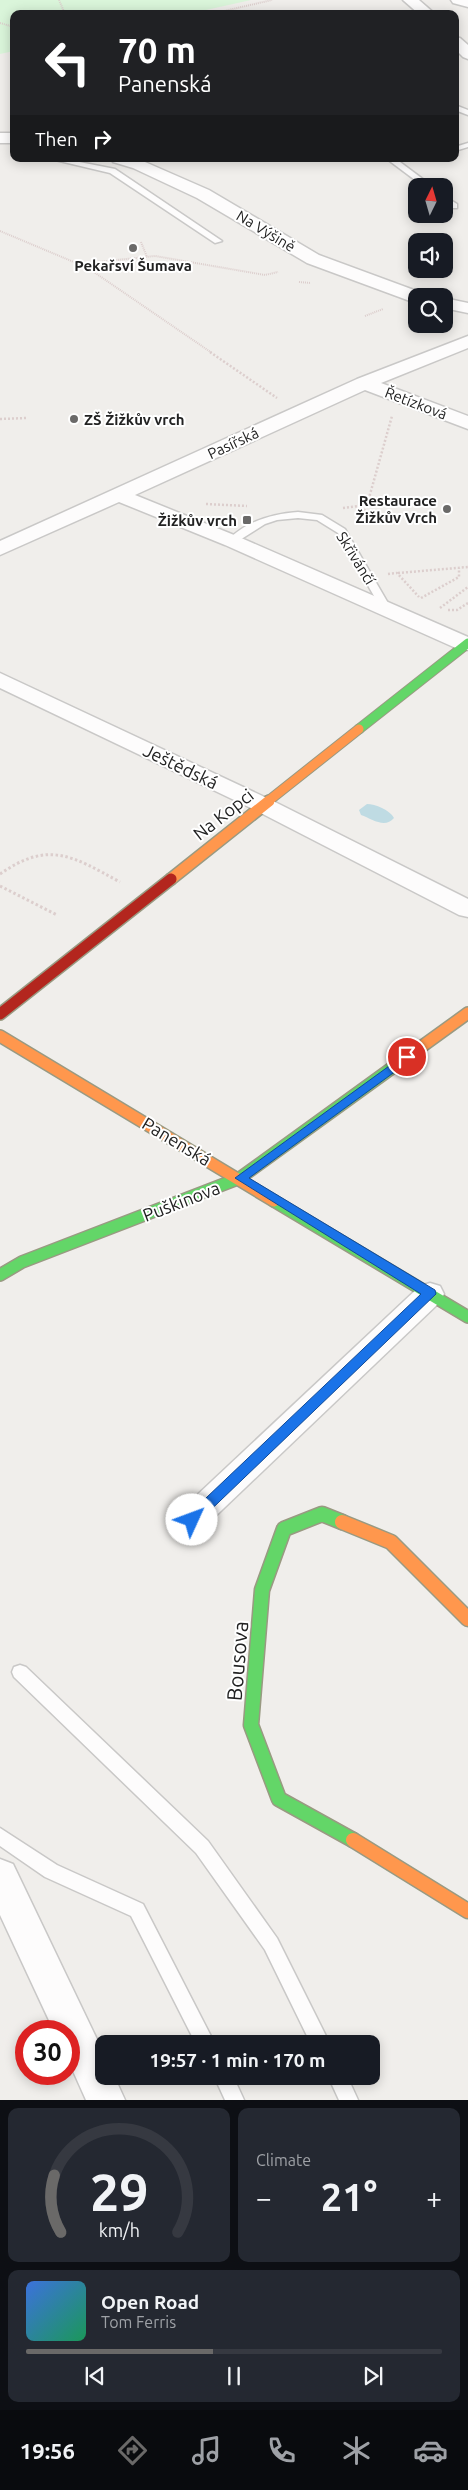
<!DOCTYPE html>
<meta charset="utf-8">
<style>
:root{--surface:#171b24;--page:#242831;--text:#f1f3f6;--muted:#9ea1a6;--line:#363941;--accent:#6a6968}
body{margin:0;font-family:Ubuntu,sans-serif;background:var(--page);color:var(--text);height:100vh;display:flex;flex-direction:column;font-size:19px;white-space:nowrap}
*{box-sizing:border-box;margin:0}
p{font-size:16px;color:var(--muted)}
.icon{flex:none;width:28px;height:28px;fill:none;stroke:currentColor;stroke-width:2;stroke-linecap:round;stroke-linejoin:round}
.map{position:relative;height:2100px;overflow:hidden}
.panel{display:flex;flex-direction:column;gap:8px;padding:8px;background:#0d0f14;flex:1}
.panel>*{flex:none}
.banner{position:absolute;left:10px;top:10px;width:449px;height:152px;border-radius:10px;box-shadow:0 2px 12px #0003;background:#202124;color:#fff;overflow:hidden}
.needle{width:32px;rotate:5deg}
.fabs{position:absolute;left:408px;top:178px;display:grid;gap:10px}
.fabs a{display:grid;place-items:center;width:45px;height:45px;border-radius:10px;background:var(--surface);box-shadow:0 2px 12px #0003;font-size:25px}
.speed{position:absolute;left:15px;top:2020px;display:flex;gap:10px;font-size:25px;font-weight:700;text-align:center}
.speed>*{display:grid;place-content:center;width:65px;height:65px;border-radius:50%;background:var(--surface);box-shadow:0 2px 12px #0003;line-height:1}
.speed .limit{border:8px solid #d22;background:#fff;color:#111}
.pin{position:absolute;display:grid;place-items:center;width:42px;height:42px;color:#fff;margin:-21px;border:2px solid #fff;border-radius:50%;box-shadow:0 1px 5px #0007}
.me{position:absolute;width:55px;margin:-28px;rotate:47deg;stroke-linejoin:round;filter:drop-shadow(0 0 4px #0008)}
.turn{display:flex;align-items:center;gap:18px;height:105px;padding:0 25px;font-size:22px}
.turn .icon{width:65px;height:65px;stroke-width:2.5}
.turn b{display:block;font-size:35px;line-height:42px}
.then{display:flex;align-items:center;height:48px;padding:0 25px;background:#0003;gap:10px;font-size:19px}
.big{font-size:38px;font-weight:700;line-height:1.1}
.panel .tile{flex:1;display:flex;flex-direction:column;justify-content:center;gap:8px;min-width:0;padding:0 18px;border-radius:10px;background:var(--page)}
.panel .dial{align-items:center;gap:0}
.dial svg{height:130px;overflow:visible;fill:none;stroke:var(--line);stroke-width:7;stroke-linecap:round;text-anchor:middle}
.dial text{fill:var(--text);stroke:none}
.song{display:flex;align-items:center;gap:15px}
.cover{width:60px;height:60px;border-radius:8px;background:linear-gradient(135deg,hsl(220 70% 55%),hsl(150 70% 35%))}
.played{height:5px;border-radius:2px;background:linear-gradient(90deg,var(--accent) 45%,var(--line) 45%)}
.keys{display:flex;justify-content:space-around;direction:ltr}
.heat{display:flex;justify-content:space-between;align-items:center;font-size:28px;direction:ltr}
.panel .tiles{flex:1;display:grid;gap:8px;grid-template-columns:1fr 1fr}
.tile:last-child{grid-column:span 2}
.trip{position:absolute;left:95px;top:2035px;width:285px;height:50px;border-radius:10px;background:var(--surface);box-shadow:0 2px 12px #0003;font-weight:700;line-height:50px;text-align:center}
.dock{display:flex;height:80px;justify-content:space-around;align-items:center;background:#090b0e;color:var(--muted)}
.dock .icon{width:35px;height:35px}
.dock .current{color:var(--accent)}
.dock b{font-size:22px;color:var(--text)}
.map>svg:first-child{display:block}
.park{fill:#daf5da}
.water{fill:#bfdbe3}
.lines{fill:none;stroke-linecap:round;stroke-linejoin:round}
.lane-casing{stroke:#c9c8c7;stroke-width:3}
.street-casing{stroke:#c9c8c7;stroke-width:3}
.fast-far2-casing{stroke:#999a82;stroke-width:11}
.fast-far1-casing{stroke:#999a82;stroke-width:14}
.fast-casing{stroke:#999a82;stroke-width:17}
.slow-far2-casing{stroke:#999a82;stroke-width:11}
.slow-far1-casing{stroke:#999a82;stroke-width:14}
.slow-casing{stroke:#999a82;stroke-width:17}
.jam-casing{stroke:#999a82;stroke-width:14}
.path-far2{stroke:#dccecd;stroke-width:2;stroke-dasharray:1 1;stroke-linecap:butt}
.path-far1{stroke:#dccecd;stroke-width:2.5;stroke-dasharray:2 2;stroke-linecap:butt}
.path{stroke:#dccecd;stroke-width:3;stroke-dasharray:2.5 2.5;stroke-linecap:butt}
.lane{fill:#fdfcfc;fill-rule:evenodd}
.street{fill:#fdfcfc;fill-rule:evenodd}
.fast-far2{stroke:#63d668;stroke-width:9}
.fast-far1{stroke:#63d668;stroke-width:11}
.fast{stroke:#63d668;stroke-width:14}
.slow-far2{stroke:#ff974d;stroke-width:9}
.slow-far1{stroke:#ff974d;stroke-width:11}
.slow{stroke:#ff974d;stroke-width:14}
.jam{stroke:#b3261e;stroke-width:11}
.route{fill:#1a73e8;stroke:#114b97}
.poi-dot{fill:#6a6968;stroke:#fff;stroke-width:2}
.labels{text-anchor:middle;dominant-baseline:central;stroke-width:4;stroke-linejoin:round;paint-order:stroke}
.far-street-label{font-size:15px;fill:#222;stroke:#fff}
.far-poi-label{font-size:15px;font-weight:bold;fill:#222;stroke:#fff;text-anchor:end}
.street-label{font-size:18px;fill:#222;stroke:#fff}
.near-street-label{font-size:21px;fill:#222;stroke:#fff}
</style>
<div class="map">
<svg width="468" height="2100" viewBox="0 0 468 2100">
<rect width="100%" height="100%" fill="#f0eeeb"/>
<!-- park -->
<path class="park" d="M0 0H251L188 14H14V51L0 54Z"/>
<!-- water -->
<path class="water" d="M367 804C375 804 390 810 394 818 385 829 372 819 361 815L359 810Z"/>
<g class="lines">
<!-- lane casing -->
<g class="lane-casing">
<g id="lane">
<path d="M455 105 468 110V115L455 110Z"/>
<path d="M468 143V147L455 151V147Z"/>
<path d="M51 159H64L115 169 222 241 215 243 110 173Z"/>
<path d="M387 159H396L432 186H423Z"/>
<path d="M444 196 457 204V208H451L444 202Z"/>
<path d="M298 512 322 515 345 529 392 610 391 612 387 613 382 610 338 533 317 520 298 518 277 520 265 524 235 543H229L227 541C246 521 272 514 298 512Z"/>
<path d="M20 1665 26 1667 208 1841 277 1938 330 2044H311L265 1950 196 1853 14 1677 12 1672 14 1667Z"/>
<path d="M0 1828 57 1865 143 1904 215 2044H196L131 1916 45 1877 0 1846Z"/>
<path d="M214 2076H233L244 2100H225Z"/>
<path d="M328 2076H347L358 2100H339Z"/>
</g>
</g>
<!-- street casing -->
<g class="street-casing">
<g id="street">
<path d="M403 0H419L435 14H419Z"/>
<path d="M451 0H468V7L453 3Z"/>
<path d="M455 37 460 38 468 45V59L463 57 455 49Z"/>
<rect x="0" y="133" width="14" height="10"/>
<path d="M111 159H135L145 162 209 190 319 255 422 293 424 296H416V302L410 301 307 263 197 198 133 168 113 162Z"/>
<path d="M444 298 468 303V313L444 308Z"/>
<path d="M468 336V348L381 383 468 416V429L365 390 135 495 239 537 468 637V650L458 649 225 545 119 502 0 555V541L357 379Z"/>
<path d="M0 673 271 800 468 899V917L459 915 255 810 0 688Z"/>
<path d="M430 1283 440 1286 444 1294 440 1302 202 1529 191 1533 180 1529 175 1520 180 1511 420 1286Z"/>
<path d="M0 1859 13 1864 104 2054V2076H114L125 2100H86L69 2062V2031H54L0 1915Z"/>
</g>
</g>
<!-- fast-far2 casing -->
<g class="fast-far2-casing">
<path id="fast-far2" d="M359 729 468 643"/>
</g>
<!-- fast-far1 casing -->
<g class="fast-far1-casing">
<g id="fast-far1">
<path d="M274 1201 468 1317"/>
<path d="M0 1275 22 1262 240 1178 403 1060"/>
</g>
</g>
<!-- fast casing -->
<g class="fast-casing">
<path id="fast" d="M342 1522 322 1514 284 1529 262 1590 251 1725 279 1799 353 1840"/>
</g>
<!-- slow-far2 casing -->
<g class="slow-far2-casing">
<path id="slow-far2" d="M267 802 359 729"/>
</g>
<!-- slow-far1 casing -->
<g class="slow-far1-casing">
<g id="slow-far1">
<path d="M171 879 269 801"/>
<path d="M0 1036 274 1201"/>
<path d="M403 1060 468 1013"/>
</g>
</g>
<!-- slow casing -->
<g class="slow-casing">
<g id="slow">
<path d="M342 1522 391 1542 468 1619"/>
<path d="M353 1840 468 1911"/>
</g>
</g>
<!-- jam casing -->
<g class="jam-casing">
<path id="jam" d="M0 1014 171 879"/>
</g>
<!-- path-far2 -->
<g class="path-far2">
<path d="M59 0 65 14"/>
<path d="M211 14 272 0"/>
<path d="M0 23 14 27"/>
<path d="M0 231 88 268 212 353"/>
<path d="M141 242 147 257"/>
<path d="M78 264 155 256 265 275 278 272"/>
<path d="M299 282 311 283"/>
<path d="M365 316 383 309"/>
</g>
<!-- path-far1 -->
<g class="path-far1">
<path d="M210 352 277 398"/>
<path d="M0 419 27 418"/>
<path d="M206 504 247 506"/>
<path d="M343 508 367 505"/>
<path d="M358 521 367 505 392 416"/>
<path d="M398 573 468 567"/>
<path d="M388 574 397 573 419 597"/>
<path d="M421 598 459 577V568"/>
<path d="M440 608 468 587"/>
<path d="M448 610H457L468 603"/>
</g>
<!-- path -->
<g class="path">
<path d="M0 874C49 840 72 856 120 882"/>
<path d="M0 886 57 915"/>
</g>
<!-- lane -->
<use href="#lane" class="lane"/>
<!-- street -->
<use href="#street" class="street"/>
<!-- fast-far2 -->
<use href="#fast-far2" class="fast-far2"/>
<!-- fast-far1 -->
<use href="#fast-far1" class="fast-far1"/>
<!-- fast -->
<use href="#fast" class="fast"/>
<!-- slow-far2 -->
<use href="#slow-far2" class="slow-far2"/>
<!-- slow-far1 -->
<use href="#slow-far1" class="slow-far1"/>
<!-- slow -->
<use href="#slow" class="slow"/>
<!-- jam -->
<use href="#jam" class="jam"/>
</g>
<!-- route -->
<path class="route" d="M407 1053 413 1057 411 1060 249 1178 435 1290 436 1294 196 1524H187L185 1520 187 1516 421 1294 235 1178Z"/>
<!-- markers -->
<g class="poi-dot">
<circle cx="133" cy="248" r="5"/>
<circle cx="74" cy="419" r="5"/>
<circle cx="447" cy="509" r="5"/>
<rect x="242" y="515" width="10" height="10" rx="2.5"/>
</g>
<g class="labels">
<!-- far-street labels -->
<g class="far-street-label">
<text transform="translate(266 231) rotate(31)">Na Výšině</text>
<text transform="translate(416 403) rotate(21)">Řetízková</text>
<text transform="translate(233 443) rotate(-25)">Pasířská</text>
<text transform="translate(356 558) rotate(58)">Skřivánčí</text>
</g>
<!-- far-poi labels -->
<g class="far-poi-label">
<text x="133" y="265" text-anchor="middle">Pekařsví Šumava</text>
<text x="84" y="419" text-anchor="start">ZŠ Žižkův vrch</text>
<text x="437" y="500">Restaurace<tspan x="437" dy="17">Žižkův Vrch</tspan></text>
<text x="237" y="520">Žižkův vrch</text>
</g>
<!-- street labels -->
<g class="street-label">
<text transform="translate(181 766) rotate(26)">Ještědská</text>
<text transform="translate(223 814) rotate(-38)">Na Kopci</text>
<text transform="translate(177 1141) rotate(31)">Panenská</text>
<text transform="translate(181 1201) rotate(-21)">Puškinova</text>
</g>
<!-- near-street labels -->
<g class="near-street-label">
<text transform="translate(237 1661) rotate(-85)">Bousova</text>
</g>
</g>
</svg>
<div class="fabs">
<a><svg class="needle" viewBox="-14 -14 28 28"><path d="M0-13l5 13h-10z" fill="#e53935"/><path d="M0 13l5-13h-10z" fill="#9ea1a6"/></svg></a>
<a><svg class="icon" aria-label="sound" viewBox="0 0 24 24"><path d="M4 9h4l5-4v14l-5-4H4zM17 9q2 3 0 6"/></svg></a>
<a><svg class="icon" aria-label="search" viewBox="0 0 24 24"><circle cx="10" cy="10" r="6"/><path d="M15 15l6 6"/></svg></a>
</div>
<div class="speed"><div class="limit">30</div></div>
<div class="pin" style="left:407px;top:1057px;background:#d93025"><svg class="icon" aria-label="arrive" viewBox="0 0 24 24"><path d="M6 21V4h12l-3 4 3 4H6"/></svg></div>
<svg class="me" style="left:192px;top:1520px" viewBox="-20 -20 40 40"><circle r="19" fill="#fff"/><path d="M0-13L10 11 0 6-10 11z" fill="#1a73e8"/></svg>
<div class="trip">19:57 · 1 min · 170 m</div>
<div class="banner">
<div class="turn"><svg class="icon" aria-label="left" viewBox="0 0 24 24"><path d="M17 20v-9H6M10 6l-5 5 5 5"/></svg><div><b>70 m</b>Panenská</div></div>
<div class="then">Then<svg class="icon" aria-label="right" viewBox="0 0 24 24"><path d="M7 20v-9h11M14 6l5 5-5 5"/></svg></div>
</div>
</div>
<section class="panel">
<div class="tiles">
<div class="tile dial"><svg viewBox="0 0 100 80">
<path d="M14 69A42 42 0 1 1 86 69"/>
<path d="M14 69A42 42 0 0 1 10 34" stroke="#6a6968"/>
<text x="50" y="56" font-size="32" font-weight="700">29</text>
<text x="50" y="72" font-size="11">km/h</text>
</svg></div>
<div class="tile"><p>Climate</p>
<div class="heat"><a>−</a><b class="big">21°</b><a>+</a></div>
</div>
<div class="tile">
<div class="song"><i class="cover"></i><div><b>Open Road</b><p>Tom Ferris</p></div></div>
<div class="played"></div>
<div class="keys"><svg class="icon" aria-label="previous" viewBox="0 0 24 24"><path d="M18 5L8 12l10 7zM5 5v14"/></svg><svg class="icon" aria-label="pause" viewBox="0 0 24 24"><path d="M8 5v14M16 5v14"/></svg><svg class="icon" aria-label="next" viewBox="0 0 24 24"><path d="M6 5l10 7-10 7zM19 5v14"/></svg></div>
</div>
</div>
</section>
<nav class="dock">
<b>19:56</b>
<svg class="icon current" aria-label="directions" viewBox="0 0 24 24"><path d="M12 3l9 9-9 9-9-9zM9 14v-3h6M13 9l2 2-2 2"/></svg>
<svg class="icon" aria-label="music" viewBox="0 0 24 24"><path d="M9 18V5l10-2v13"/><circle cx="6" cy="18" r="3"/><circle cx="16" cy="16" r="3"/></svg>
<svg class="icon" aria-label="phone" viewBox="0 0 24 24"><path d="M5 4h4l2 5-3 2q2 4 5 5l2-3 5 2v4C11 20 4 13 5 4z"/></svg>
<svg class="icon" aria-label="climate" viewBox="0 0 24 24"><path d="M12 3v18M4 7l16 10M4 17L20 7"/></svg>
<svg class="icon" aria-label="car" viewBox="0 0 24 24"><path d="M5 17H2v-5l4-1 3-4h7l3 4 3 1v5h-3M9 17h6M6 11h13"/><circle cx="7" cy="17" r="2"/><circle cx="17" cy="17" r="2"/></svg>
</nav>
